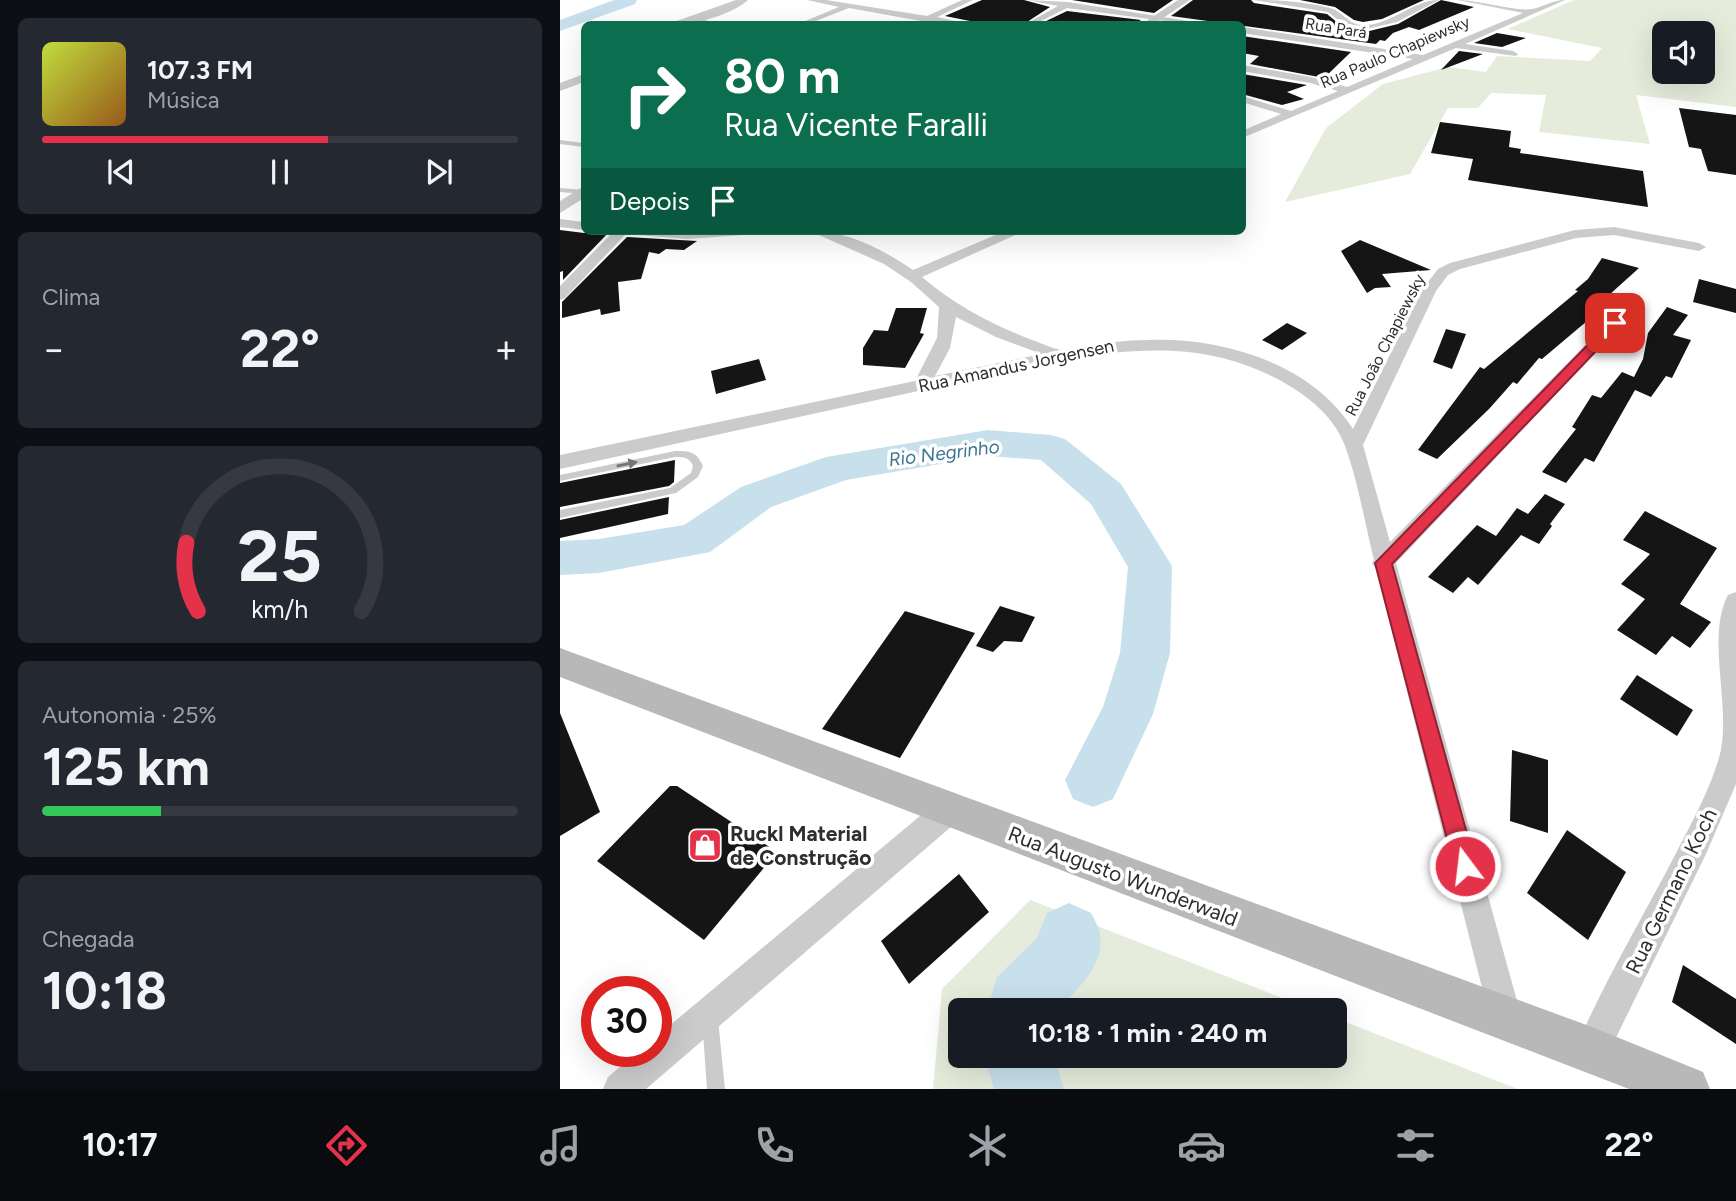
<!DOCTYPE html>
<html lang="pt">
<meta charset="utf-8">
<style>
:root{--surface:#171b24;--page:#242831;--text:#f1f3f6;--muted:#9ea1a6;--line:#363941;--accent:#e4324b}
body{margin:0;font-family:Figtree,sans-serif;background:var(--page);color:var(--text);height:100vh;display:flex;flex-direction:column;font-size:26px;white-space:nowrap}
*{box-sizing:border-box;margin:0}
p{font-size:23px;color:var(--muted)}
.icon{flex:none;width:38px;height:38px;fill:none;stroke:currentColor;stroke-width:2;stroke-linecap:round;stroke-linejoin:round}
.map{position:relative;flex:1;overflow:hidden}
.side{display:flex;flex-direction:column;gap:18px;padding:18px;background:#0d0f14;width:560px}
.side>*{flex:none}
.banner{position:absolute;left:21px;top:21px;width:665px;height:214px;border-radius:10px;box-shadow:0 7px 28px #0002;background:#0b6e4f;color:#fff;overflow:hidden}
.fabs{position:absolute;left:1092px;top:21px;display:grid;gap:14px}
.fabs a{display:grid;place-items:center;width:63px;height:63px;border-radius:10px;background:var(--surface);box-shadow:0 7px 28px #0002;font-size:35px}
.speed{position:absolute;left:21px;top:976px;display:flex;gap:14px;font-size:35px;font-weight:700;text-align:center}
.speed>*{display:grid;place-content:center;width:91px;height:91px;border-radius:50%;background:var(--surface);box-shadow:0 7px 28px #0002;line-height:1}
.speed .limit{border:10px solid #d22;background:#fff;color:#111}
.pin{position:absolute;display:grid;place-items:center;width:60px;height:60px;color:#fff;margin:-30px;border-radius:14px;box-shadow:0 4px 10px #0006}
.me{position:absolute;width:77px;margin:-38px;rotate:345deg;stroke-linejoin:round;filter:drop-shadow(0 0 5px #0008)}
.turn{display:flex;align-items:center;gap:24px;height:147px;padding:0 28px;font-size:32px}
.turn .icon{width:91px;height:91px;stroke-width:2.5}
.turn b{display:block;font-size:49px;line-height:60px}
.then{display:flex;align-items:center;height:66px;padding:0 28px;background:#0003;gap:14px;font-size:26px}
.big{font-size:52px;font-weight:700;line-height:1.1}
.side .card{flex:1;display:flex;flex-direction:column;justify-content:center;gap:10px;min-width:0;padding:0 24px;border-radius:10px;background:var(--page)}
.side .dial{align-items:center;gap:0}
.dial svg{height:182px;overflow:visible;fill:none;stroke:var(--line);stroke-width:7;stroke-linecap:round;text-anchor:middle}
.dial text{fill:var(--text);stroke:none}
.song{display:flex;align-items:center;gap:21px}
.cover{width:84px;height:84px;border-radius:10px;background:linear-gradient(135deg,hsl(70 70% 55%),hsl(30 70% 35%))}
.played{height:7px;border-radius:4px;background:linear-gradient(90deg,var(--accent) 60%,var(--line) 60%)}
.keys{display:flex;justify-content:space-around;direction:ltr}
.heat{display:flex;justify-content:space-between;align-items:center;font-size:38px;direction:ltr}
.charge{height:10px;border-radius:5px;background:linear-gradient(90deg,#34c759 25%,var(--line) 0)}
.trip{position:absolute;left:388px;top:998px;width:399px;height:70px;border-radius:10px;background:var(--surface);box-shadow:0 7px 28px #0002;font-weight:700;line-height:70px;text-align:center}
.tabs{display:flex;height:112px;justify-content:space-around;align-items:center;background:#090b0e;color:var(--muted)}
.tabs .icon{width:49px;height:49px}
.tabs .on{color:var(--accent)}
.tabs b{font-size:32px;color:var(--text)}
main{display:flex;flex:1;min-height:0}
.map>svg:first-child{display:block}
.green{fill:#e5ecdc;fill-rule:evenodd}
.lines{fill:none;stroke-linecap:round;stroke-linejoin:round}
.river{fill:#c8e0eb;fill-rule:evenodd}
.building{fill:#151515}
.service{fill:#cbcbcb;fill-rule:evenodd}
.minor{fill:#cbcbcb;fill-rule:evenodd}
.tertiary{fill:#cbcbcb;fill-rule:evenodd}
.secondary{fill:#b8b8b8;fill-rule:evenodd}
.oneway{fill:#757575}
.route{fill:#e4324b;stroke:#942031;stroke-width:2}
.labels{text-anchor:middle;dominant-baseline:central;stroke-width:7;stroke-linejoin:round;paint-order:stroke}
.far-street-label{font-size:16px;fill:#2e2e2e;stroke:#fff}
.street-label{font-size:18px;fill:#2e2e2e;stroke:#fff}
.water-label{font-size:19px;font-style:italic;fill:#3d7590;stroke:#fff}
.near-poi-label{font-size:21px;font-weight:bold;fill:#2e2e2e;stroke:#fff;text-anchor:start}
.near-street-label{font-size:21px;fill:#2e2e2e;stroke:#fff}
</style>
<main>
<section class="side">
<div class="card">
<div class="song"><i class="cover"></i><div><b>107.3 FM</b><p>Música</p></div></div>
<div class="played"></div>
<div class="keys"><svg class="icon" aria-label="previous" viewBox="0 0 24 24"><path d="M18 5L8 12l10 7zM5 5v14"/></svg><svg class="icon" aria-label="pause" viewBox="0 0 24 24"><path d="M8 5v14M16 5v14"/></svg><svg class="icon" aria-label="next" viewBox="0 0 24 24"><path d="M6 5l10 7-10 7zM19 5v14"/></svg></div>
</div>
<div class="card"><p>Clima</p>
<div class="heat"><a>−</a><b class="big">22°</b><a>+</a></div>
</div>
<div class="card dial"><svg viewBox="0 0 100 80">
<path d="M14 69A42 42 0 1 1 86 69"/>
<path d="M14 69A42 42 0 0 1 9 39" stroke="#e4324b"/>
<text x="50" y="56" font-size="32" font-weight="700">25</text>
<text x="50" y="72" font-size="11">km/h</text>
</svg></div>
<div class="card"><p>Autonomia · 25%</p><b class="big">125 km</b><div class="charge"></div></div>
<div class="card"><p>Chegada</p><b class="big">10:18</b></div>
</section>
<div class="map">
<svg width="1176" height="1089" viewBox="0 0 1176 1089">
<rect width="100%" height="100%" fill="#fff"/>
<!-- green -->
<g class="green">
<path d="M1014 0H1176V107L1076 95 1090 144 979 132 986 95 931 93 918 108H888L850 174 725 202 766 128 823 84 888 67 926 72 937 56 1030 61 1042 48 948 29ZM1104 33H1143V72H1104Z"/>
<path d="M470 900 753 1010H401V1055H775V1018L958 1089H373L382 989Z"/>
</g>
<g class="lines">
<!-- river -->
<g class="river">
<path d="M54 0H77L75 4 0 31V20Z"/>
<path d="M428 430 491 435 505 439 561 484 612 566 610 653 593 714 553 799 533 807 513 799 505 780 543 707 560 653 568 567 531 504 481 460 428 456 286 480 211 507 150 552 39 573 0 575V541L39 539 124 525 181 487 266 457Z"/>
<path d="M509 903 531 913C534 919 539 927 540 934 546 964 516 990 498 1010H427L437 977 477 938 487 913Z"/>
<path d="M424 1055H494L504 1089H434Z"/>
</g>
</g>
<!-- building -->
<g class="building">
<path d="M422 0H464L490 7 464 24H412L410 21 385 16Z"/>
<path d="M512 0H613L594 13Z"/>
<path d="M633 0H691L694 3 767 14 784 28 801 33 838 24 881 0 914 7 859 30 849 27 833 33 825 41 820 40 816 44 611 16Z"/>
<path d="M740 0H864L822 19 803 22 794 20 775 7Z"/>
<path d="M507 11 581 20 574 24H480Z"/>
<path d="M937 33 966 38 942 47 914 43Z"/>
<path d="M682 36 791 52 764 78 690 64 699 56 682 53Z"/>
<path d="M899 51 923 54 881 70Z"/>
<path d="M682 74 747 85 727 92 744 99 722 105 682 94Z"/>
<path d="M1119 108 1176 115V175L1148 171 1141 149 1129 147Z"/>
<path d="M880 122 951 131 949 147 961 149 960 153 1083 171 1088 207 908 180 913 159 871 153Z"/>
<path d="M0 230 24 233 50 231 3 280V271L0 272Z"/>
<path d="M67 237 137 241 124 250 106 249 99 254 89 252 81 279 58 282 60 311 41 315 40 309 2 318V302Z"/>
<path d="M800 240 871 270 822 274 831 287 815 288 807 293 781 251Z"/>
<path d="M1042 258 1079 268 1028 314 1033 316 982 359 979 358 957 384 953 382 929 409 877 459 858 450 920 367 924 369 1018 291 1015 290 1028 279Z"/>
<path d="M1139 279 1176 289V313L1133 302Z"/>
<path d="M1107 307 1128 315 1113 335 1131 340 1112 378 1106 376 1091 397 1075 390 1034 462 1025 458 1006 483 982 472 1016 429 1012 427 1032 395 1041 398 1062 372 1074 377 1083 359 1088 333Z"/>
<path d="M336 308H367L360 333 364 334 345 368 303 365V348L314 330 328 331Z"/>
<path d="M727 323 747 333 722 350 702 340Z"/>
<path d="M886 329 906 334 892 369 873 362Z"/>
<path d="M199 359 206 380 156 394 151 371Z"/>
<path d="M115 460 114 482 109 486 0 507V483Z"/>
<path d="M985 494 1005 504 990 524 992 526 979 544 961 535 918 585 908 577 893 593 868 577 917 525 936 536 957 508 968 514Z"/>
<path d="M109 497 108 514 0 538V520Z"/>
<path d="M1085 511 1157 548 1120 604 1151 622 1130 648 1112 636 1096 655 1057 630 1085 599 1061 584 1090 554 1063 540Z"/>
<path d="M440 606 475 617 462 642 444 641 433 652 416 646Z"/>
<path d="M345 611 415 633 340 758 262 729Z"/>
<path d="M1077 675 1133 710 1117 736 1060 699Z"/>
<path d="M0 713 40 812 0 836Z"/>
<path d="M952 750 988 760V833L950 821Z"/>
<path d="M110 786H117L217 852 144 940 37 861Z"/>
<path d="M1007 830 1066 872 1028 940 967 893Z"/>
<path d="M399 874 429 912 349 984 321 941Z"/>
<path d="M1123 965 1176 999V1044L1112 1002Z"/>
</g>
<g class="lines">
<!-- service -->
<g class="service">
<path d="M0 140 24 143V147L0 144Z"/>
<path d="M0 188 24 190V194L0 192Z"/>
<path d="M115 451C130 451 136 451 143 466L138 477 116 493 0 518V510L110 488 131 473 133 466C129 457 124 457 115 457L0 481V475Z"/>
<path d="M150 1011 156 1013 158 1019 165 1089H147L142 1019 144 1013Z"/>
</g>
<!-- minor -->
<g class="minor">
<path d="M247 0H266L367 16 402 0H413L377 17 409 24 366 22 289 8 248 24H238L279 7Z"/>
<path d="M467 0 508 2 647 24H628L507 8 475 24H466L498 6Z"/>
<path d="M694 0C719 0 746 2 770 8 783 11 788 25 803 25 831 26 852 0 879 0L837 22 802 30 786 26 768 12Z"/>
<path d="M898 0C918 0 958 12 972 9 984 7 992 0 1005 0L905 44 953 51 958 54 956 56 896 48 682 138V131L721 114 682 102V96L731 111 778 91 750 83 682 71V65L751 77 787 87 853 59 682 33V27L863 55 963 13Z"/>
<path d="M131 17 163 24 128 22Z"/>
<path d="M0 219 24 222V230L0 227Z"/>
<path d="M1054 227 1139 243 1146 247 1139 251 1054 235 1016 238 900 269 888 275 876 291 803 445 830 542 1069 301 1074 299 1082 304 836 563 962 1019 957 1030 946 1035 935 1030 930 1019 816 569 812 563 814 560C805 524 798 481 785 446 775 419 752 399 728 385 653 341 582 347 500 360L0 469V455L355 381 377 338 379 307 351 282 324 264 250 231C288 231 322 249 353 270L445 231H464L362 277C396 306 431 324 472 340 481 343 493 349 503 350 511 350 521 347 529 345 548 343 568 340 587 340 662 337 751 363 793 429L862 290 878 269 890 263 1015 230ZM396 317 436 337 482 354 375 376 390 348Z"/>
<path d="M54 231H190L183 235 127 239 66 234 5 298 0 300V286Z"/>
<path d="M1176 592V784L1146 854 1044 1062 1032 1067 1020 1062 1015 1050C1043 983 1082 919 1115 855 1131 824 1149 792 1159 758 1173 710 1145 639 1168 595Z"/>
<path d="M389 797 399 800 403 810 399 820 86 1089H43L48 1077 78 1052H96V1037L379 800Z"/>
</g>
<!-- tertiary -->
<g class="tertiary">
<path d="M176 0H188C170 16 131 26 108 24Z"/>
<path d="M618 0H630L594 24H582Z"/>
<path d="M24 74V82L0 91V83Z"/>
<path d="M24 186V198L0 213V201Z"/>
</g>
<!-- secondary -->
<path class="secondary" d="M0 648 1032 1027 1143 1072 1150 1089H1069L0 677Z"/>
</g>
<!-- one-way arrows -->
<defs><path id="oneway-solid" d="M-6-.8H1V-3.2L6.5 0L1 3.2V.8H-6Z" transform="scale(1.75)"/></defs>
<use class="oneway" href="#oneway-solid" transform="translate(67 464) rotate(-12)"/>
<!-- route -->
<path class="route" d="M1055 320 1061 323 1060 326 832 564 916 866 913 874 905 877 898 874 894 866 815 563 1051 321Z"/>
<!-- icons -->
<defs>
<g id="shop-square" transform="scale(1.75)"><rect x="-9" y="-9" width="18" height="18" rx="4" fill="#e4324b" stroke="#fff"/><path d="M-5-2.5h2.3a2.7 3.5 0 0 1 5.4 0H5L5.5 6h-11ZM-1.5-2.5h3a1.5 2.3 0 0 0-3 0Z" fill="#fff"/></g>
</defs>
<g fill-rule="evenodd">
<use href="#shop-square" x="145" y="845"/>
</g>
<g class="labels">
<!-- far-street labels -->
<g class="far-street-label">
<text transform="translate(776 28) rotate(9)">Rua Pará</text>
<text transform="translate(835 52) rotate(-23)">Rua Paulo Chapiewsky</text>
<text transform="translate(825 345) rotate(-63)">Rua João Chapiewsky</text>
</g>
<!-- street labels -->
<g class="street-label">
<text transform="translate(456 366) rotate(-12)">Rua Amandus Jorgensen</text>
</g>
<!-- water labels -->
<g class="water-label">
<text transform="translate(384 453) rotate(-7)">Rio Negrinho</text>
</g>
<!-- near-poi labels -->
<g class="near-poi-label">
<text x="170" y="833">Ruckl Material<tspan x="170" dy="24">de Construção</tspan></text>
</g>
<!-- near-street labels -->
<g class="near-street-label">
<text transform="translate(563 876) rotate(21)">Rua Augusto Wunderwald</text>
<text transform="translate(1111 891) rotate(-64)">Rua Germano Koch</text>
</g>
</g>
</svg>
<div class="fabs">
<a><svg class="icon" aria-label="sound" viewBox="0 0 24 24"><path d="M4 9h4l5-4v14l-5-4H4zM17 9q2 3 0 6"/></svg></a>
</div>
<div class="speed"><div class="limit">30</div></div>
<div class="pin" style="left:1055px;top:323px;background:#d93025"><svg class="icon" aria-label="arrive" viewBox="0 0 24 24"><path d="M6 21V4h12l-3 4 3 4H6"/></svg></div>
<svg class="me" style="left:905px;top:866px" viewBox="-20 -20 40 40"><circle r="17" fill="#e4324b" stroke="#fff" stroke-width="3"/><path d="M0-11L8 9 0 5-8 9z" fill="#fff"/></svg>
<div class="trip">10:18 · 1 min · 240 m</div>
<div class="banner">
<div class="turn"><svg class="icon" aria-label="right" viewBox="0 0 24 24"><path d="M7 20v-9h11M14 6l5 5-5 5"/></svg><div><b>80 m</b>Rua Vicente Faralli</div></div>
<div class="then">Depois<svg class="icon" aria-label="arrive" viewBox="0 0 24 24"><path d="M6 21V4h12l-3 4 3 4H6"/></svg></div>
</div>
</div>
</main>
<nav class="tabs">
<b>10:17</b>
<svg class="icon on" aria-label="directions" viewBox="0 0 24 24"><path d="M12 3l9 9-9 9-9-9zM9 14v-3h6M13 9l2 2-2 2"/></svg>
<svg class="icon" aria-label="music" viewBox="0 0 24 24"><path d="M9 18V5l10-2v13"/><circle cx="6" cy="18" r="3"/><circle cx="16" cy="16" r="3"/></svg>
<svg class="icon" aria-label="phone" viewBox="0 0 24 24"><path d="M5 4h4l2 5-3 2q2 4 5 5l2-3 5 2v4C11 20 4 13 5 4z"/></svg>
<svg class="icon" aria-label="climate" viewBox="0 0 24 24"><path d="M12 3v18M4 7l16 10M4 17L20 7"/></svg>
<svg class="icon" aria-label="car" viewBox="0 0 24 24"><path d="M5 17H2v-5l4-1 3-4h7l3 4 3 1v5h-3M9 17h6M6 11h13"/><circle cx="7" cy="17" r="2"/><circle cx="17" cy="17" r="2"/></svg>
<svg class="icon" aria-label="filters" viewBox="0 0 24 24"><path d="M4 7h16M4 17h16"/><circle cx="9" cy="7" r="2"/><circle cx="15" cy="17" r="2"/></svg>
<b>22°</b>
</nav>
